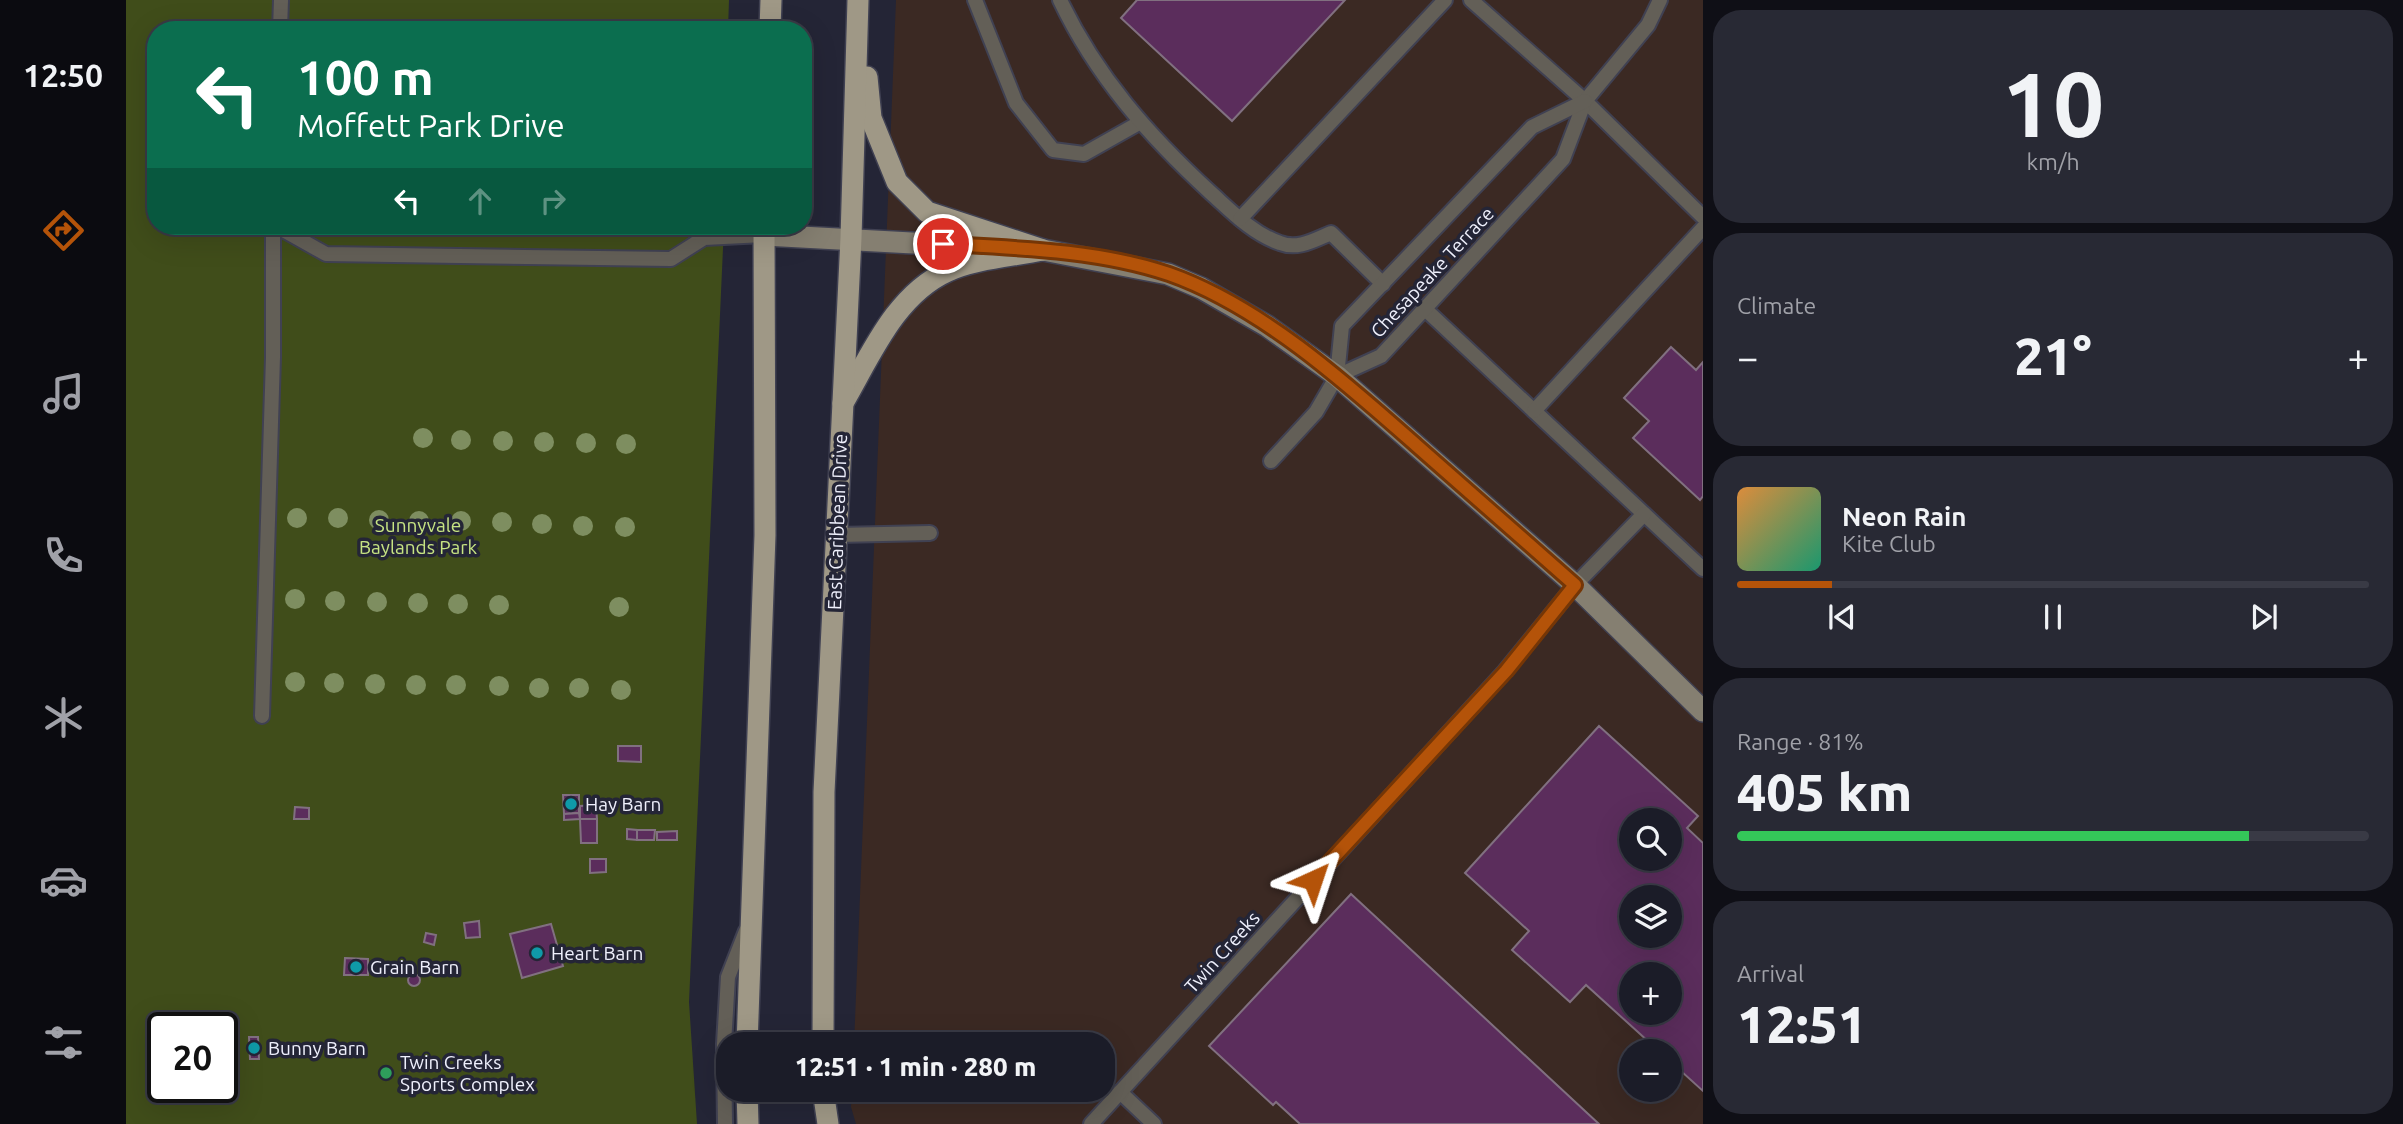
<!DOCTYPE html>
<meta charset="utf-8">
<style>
:root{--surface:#1b1c28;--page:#282934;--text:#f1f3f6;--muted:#a0a1a8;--line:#393a45;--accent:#b45309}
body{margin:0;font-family:Ubuntu,sans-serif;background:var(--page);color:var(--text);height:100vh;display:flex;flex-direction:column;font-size:26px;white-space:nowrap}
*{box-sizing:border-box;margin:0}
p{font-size:23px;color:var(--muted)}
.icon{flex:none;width:38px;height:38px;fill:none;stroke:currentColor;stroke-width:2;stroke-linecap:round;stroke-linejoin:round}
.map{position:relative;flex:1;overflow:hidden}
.sheet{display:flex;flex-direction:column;gap:10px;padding:10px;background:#0f0f16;width:700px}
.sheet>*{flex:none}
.hud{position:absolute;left:21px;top:21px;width:665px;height:214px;border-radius:28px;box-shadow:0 7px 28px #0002,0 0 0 2px var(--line);background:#0b6e4f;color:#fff;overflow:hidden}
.tools{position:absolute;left:1493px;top:808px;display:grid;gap:14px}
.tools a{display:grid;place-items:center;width:63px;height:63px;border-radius:50%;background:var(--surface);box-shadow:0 7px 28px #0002,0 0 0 2px var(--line);font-size:35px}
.speed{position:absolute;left:21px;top:1012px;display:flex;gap:14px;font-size:35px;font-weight:700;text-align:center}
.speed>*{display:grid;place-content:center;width:91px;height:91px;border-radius:50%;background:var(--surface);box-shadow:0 7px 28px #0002,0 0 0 2px var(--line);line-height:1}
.speed .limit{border:4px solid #111;border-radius:10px;background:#fff;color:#111}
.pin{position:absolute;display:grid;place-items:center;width:60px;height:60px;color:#fff;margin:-30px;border:4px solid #fff;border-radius:50%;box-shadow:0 2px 7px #0007}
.me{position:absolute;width:77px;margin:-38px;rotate:42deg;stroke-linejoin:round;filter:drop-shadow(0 0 5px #0008)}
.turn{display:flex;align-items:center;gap:24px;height:147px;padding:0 35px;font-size:32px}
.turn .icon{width:91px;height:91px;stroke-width:2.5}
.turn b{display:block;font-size:49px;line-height:60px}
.lanes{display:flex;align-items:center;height:66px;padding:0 35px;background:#0003;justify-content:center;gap:35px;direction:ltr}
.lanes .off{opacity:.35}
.big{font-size:52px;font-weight:800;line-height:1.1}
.sheet .widget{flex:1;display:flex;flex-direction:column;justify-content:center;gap:10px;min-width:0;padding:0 24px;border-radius:28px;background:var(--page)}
.sheet .dial{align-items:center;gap:0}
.dial b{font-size:91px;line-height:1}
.song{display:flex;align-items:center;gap:21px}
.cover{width:84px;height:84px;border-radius:10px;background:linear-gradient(135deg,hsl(30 70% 55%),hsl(160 70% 35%))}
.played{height:7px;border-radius:4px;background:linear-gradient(90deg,var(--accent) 15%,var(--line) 15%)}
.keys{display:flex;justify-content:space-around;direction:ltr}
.heat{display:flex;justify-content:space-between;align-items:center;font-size:38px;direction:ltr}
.charge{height:10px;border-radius:5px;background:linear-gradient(90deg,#34c759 81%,var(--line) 0)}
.trip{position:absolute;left:590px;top:1032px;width:399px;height:70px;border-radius:28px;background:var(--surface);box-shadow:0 7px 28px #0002,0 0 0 2px var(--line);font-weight:800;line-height:70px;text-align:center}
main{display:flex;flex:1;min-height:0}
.menu{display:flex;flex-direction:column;width:126px;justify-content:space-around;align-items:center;background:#0b0b10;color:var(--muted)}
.menu .icon{width:49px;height:49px}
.menu .on{color:var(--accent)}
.menu b{font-size:32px;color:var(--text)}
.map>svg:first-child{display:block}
.commercial{fill:#3b2923;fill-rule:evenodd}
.green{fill:#404d1a;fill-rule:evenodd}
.building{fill:#5b2d5c;stroke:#817080;stroke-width:2;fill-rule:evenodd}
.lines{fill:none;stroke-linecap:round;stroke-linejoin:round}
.lane-casing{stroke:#404152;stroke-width:18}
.secondary-casing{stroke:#404152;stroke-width:24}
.primary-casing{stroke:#404152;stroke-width:24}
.lane{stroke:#635f57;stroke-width:14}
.secondary{stroke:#857f71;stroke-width:21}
.primary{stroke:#9f9886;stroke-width:21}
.tree{fill:#7e8e60}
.route-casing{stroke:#753606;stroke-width:18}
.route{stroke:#b45309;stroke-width:12}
.culture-dot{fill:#0f9aa8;stroke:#242536;stroke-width:2.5}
.leisure-dot{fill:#2e9e5b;stroke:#242536;stroke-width:2.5}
.labels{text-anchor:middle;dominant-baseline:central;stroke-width:7;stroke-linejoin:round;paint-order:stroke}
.street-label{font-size:19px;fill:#eff0fc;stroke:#242536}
.park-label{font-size:19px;fill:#c7e483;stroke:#242536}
.poi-label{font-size:19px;fill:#eff0fc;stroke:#242536;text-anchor:start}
</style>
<main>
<nav class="menu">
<b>12:50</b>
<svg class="icon on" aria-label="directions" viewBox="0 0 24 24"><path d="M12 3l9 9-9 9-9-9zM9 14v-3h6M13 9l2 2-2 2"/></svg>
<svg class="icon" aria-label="music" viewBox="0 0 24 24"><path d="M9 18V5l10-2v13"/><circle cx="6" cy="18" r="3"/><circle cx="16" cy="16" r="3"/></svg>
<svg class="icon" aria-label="phone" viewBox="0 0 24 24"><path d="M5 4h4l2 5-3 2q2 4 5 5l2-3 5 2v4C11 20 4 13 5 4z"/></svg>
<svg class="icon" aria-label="climate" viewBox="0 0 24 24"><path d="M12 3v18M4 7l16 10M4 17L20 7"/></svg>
<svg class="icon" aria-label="car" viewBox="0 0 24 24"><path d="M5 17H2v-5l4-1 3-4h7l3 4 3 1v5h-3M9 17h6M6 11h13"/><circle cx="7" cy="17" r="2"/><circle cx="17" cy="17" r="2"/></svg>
<svg class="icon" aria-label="filters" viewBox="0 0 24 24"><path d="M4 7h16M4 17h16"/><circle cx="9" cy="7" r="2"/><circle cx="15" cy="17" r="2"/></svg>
</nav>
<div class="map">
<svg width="1577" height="1124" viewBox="0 0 1577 1124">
<rect width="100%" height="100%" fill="#242536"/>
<!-- commercial -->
<path class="commercial" d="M770 0H1577V1124H730L725 1107 726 1090H976V1045H728ZM1505 821H1544V859H1505ZM1505 898H1544V936H1505ZM1505 975H1544V1013H1505ZM1505 1052H1544V1090H1505Z"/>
<!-- green -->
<path class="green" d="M0 0H603L602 30H30V226H598L563 1002 571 1124H0ZM37 1027H96V1087H37Z"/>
<!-- building -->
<g class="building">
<path d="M1011 0H1219L1106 121 995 18Z"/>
<path d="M1545 347 1570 370 1577 362V496L1574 500 1507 438 1523 421 1498 398Z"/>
<path d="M1473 726 1572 816 1561 828 1577 843V1091L1544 1061V1052H1534L1460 985 1444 1002 1386 950 1403 931 1339 873ZM1505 821H1544V859H1505ZM1505 898H1544V936H1505ZM1505 975H1544V1013H1505Z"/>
<path d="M492 746H515V762L492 761Z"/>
<path d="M437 795H453V813L438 814Z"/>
<path d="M470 805 471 819H454V806Z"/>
<path d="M169 807 183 808V819H168Z"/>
<path d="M453 813 454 819 438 820V814Z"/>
<path d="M454 819H471V843H455Z"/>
<path d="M501 829 511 830V840L501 839Z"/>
<path d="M511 830H529L528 840H511Z"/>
<path d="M551 831V840H531V832Z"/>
<path d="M464 859H480V872L464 873Z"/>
<path d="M1225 894 1473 1124H1174L1150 1102 1147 1105 1083 1046Z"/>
<path d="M353 921 354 937 340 938 338 923Z"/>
<path d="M425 924 437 966 396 978 384 934Z"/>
<path d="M300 933 310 935 308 945 298 942Z"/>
<path d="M219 958 242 959V975H218Z"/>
<circle cx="288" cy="980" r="6"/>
<path d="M123 1037H132L133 1059H124Z"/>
</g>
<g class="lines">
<!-- lane casing -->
<g class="lane-casing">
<g id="lane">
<path d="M849 0 890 103 927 150 958 154 1013 123"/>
<path d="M934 0C970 76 1023 136 1085 193 1105 211 1127 234 1154 243 1172 250 1188 240 1205 233L1257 284"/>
<path d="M1345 0 1459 101 1577 217"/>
<path d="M154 30 155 0"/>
<path d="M1114 219 1319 0"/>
<path d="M150 226 200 254 545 259 578 238 638 235"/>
<path d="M562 226 578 238"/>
<path d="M1299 309 1577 569"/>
<path d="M1211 376 1255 356 1437 159 1459 101 1522 25 1534 0"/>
<path d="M1408 411 1577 228"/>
<path d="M1145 461 1190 412 1211 376 1216 326 1406 127 1459 101"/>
<path d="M711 535 804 533"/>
<path d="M136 716 147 357V226"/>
<path d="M994 1092 1028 1124"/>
<path d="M599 1124 598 1044 602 977 620 931"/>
<path d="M965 1124 1379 671 1449 585 1518 514"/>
</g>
</g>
<!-- secondary casing -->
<g class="secondary-casing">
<path id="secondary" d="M638 235 917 250 1042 274 1075 288 1141 326 1211 376 1449 585 1577 711"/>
</g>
<!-- primary casing -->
<g class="primary-casing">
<g id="primary">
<path d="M644 30 645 0"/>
<path d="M741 77 745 118 771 182 801 212 917 250"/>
<path d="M717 403C745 355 769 295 822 271 847 259 888 256 916 250"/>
<path d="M621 1045 639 535 638 226"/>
<path d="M697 1045 698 792 725 238 732 0"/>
<path d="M621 1090 622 1124"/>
<path d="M697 1090 702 1124"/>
</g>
</g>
<!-- lane -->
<use href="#lane" class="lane"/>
<!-- secondary -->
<use href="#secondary" class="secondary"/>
<!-- primary -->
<use href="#primary" class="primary"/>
</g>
<!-- trees -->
<g class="tree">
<circle cx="297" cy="438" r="10"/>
<circle cx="335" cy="440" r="10"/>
<circle cx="377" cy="441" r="10"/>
<circle cx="418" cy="442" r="10"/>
<circle cx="460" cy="443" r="10"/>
<circle cx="500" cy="444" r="10"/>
<circle cx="171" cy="518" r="10"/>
<circle cx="212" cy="518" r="10"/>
<circle cx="253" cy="520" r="10"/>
<circle cx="293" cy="521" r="10"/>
<circle cx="335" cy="521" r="10"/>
<circle cx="376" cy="522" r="10"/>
<circle cx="416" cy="524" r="10"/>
<circle cx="457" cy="526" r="10"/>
<circle cx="499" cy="527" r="10"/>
<circle cx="169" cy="599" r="10"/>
<circle cx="209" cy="601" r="10"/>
<circle cx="251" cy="602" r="10"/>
<circle cx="292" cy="603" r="10"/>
<circle cx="332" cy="604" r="10"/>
<circle cx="373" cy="605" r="10"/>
<circle cx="493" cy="607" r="10"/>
<circle cx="169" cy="682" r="10"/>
<circle cx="208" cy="683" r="10"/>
<circle cx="249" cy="684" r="10"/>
<circle cx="290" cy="685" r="10"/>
<circle cx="330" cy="685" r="10"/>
<circle cx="373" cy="686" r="10"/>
<circle cx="413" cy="688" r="10"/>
<circle cx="453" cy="688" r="10"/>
<circle cx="495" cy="690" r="10"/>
</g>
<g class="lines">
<!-- route casing -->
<g class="route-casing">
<path id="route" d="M817 244C891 248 972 250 1043 274 1134 306 1219 382 1290 445 1343 492 1396 539 1449 585L1380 671 1187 880"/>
</g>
<!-- route -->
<use href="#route" class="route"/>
</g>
<!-- markers -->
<g class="culture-dot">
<circle cx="445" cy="804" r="7"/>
<circle cx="411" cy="953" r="7"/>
<circle cx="230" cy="967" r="7"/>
<circle cx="128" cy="1048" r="7"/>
</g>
<circle class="leisure-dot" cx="260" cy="1073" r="7"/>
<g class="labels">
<!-- street labels -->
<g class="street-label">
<text transform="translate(1306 272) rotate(-47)">Chesapeake Terrace</text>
<text transform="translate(711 522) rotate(-88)">East Caribbean Drive</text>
<text transform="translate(1096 952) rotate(-48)">Twin Creeks</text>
</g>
<!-- park labels -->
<g class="park-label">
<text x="292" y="525">Sunnyvale<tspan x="292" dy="22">Baylands Park</tspan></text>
</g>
<!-- poi labels -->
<g class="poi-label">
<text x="459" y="804">Hay Barn</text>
<text x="425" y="953">Heart Barn</text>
<text x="244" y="967">Grain Barn</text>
<text x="142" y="1048">Bunny Barn</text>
<text x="274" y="1062">Twin Creeks<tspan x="274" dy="22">Sports Complex</tspan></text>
</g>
</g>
</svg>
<div class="tools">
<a><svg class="icon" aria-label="search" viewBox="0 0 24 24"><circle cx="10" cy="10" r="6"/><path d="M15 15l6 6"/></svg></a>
<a><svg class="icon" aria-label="layers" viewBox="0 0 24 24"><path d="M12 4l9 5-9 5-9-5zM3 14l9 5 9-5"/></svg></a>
<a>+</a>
<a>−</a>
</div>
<div class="speed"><div class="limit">20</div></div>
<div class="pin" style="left:817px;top:244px;background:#d93025"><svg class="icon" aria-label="arrive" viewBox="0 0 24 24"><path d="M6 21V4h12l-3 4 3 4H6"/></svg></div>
<svg class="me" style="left:1187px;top:880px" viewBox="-20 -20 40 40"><path d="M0-17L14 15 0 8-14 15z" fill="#b45309" stroke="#fff" stroke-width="4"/></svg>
<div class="trip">12:51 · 1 min · 280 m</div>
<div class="hud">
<div class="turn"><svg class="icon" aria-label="left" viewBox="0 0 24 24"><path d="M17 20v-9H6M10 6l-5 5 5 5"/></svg><div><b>100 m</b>Moffett Park Drive</div></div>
<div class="lanes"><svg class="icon" aria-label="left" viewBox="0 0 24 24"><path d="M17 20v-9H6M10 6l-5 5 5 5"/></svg><svg class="icon off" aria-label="ahead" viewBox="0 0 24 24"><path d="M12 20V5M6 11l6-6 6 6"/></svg><svg class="icon off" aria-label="right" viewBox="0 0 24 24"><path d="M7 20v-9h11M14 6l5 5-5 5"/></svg></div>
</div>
</div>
<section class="sheet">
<div class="widget dial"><b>10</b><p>km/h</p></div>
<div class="widget"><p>Climate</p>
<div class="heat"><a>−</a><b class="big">21°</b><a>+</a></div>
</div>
<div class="widget">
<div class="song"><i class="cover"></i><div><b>Neon Rain</b><p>Kite Club</p></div></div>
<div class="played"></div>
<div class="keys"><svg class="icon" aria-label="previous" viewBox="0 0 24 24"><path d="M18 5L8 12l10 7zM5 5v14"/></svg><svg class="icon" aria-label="pause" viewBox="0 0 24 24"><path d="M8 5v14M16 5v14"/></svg><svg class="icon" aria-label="next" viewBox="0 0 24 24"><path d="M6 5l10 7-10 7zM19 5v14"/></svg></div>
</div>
<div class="widget"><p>Range · 81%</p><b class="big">405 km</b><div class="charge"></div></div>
<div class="widget"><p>Arrival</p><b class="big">12:51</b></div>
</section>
</main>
